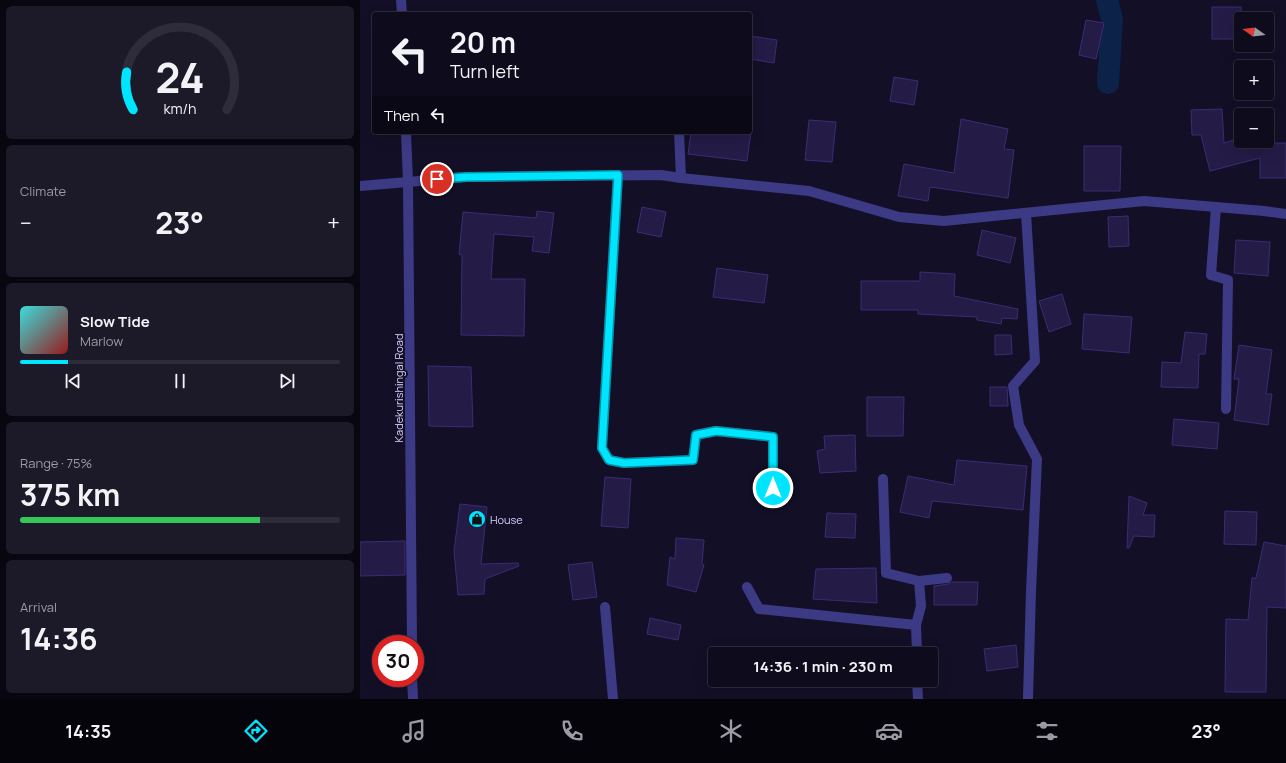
<!DOCTYPE html>
<meta charset="utf-8">
<style>
:root{--surface:#0e0b1c;--page:#1c1929;--text:#f1f3f6;--muted:#9b9ba3;--line:#2e2b3b;--accent:#00e5ff}
body{margin:0;font-family:Manrope,sans-serif;background:var(--page);color:var(--text);height:100vh;display:flex;flex-direction:column;font-size:15px;white-space:nowrap}
*{box-sizing:border-box;margin:0}
p{font-size:13px;color:var(--muted)}
.icon{flex:none;width:22px;height:22px;fill:none;stroke:currentColor;stroke-width:2;stroke-linecap:round;stroke-linejoin:round}
.map{position:relative;flex:1;overflow:hidden}
.side{display:flex;flex-direction:column;gap:6px;padding:6px;background:#08060f;width:360px}
.side>*{flex:none}
.guide{position:absolute;left:12px;top:12px;width:380px;height:122px;border-radius:4px;box-shadow:0 4px 16px #0002,0 0 0 1px var(--line);background:#0e0b1c;color:var(--text);overflow:hidden}
.needle{width:26px;rotate:284deg}
.tools{position:absolute;left:874px;top:12px;display:grid;gap:8px}
.tools a{display:grid;place-items:center;width:40px;height:40px;border-radius:4px;background:var(--surface);box-shadow:0 4px 16px #0002,0 0 0 1px var(--line);font-size:20px}
.speed{position:absolute;left:12px;top:635px;display:flex;gap:8px;font-size:20px;font-weight:700;text-align:center}
.speed>*{display:grid;place-content:center;width:52px;height:52px;border-radius:50%;background:var(--surface);box-shadow:0 4px 16px #0002,0 0 0 1px var(--line);line-height:1}
.speed .limit{border:6px solid #d22;background:#fff;color:#111}
.pin{position:absolute;display:grid;place-items:center;width:34px;height:34px;color:#fff;margin:-17px;border:2px solid #fff;border-radius:50%;box-shadow:0 1px 4px #0007}
.me{position:absolute;width:44px;margin:-22px;rotate:0deg;stroke-linejoin:round;filter:drop-shadow(0 0 3px #0008)}
.turn{display:flex;align-items:center;gap:14px;height:84px;padding:0 12px;font-size:18px}
.turn .icon{width:52px;height:52px;stroke-width:2.5}
.turn b{display:block;font-size:28px;line-height:34px}
.then{display:flex;align-items:center;height:38px;padding:0 12px;background:#0003;gap:8px;font-size:15px}
.big{font-size:30px;font-weight:700;line-height:1.1}
.side .tile{flex:1;display:flex;flex-direction:column;justify-content:center;gap:6px;min-width:0;padding:0 14px;border-radius:6px;background:var(--page)}
.side .dial{align-items:center;gap:0}
.dial svg{height:104px;overflow:visible;fill:none;stroke:var(--line);stroke-width:7;stroke-linecap:round;text-anchor:middle}
.dial text{fill:var(--text);stroke:none}
.song{display:flex;align-items:center;gap:12px}
.cover{width:48px;height:48px;border-radius:6px;background:linear-gradient(135deg,hsl(180 70% 55%),hsl(0 70% 35%))}
.played{height:4px;border-radius:2px;background:linear-gradient(90deg,var(--accent) 15%,var(--line) 15%)}
.keys{display:flex;justify-content:space-around;direction:ltr}
.heat{display:flex;justify-content:space-between;align-items:center;font-size:22px;direction:ltr}
.charge{height:6px;border-radius:3px;background:linear-gradient(90deg,#34c759 75%,var(--line) 0)}
.trip{position:absolute;left:348px;top:647px;width:230px;height:40px;border-radius:4px;background:var(--surface);box-shadow:0 4px 16px #0002,0 0 0 1px var(--line);font-weight:700;line-height:40px;text-align:center}
.tab-bar{display:flex;height:64px;justify-content:space-around;align-items:center;background:#06040b;color:var(--muted)}
.tab-bar .icon{width:28px;height:28px}
.tab-bar .selected{color:var(--accent)}
.tab-bar b{font-size:18px;color:var(--text)}
main{display:flex;flex:1;min-height:0}
.map>svg:first-child{display:block}
.lines{fill:none;stroke-linecap:round;stroke-linejoin:round}
.canal{stroke:#0c2248;stroke-width:22}
.building{fill:#241b47;stroke:#3b2d73}
.minor{stroke:#3d3a85;stroke-width:10}
.route-casing{stroke:#0095a6;stroke-width:10}
.route{stroke:#00e5ff;stroke-width:7}
.labels{text-anchor:middle;dominant-baseline:central;stroke-width:4;stroke-linejoin:round;paint-order:stroke}
.street-label{font-size:11px;fill:#d9d4ff;stroke:#130f26}
.poi-label{font-size:11px;fill:#d9d4ff;stroke:#130f26;text-anchor:start}
</style>
<main>
<section class="side">
<div class="tile dial"><svg viewBox="0 0 100 80">
<path d="M14 69A42 42 0 1 1 86 69"/>
<path d="M14 69A42 42 0 0 1 9 40" stroke="#00e5ff"/>
<text x="50" y="56" font-size="32" font-weight="700">24</text>
<text x="50" y="72" font-size="11">km/h</text>
</svg></div>
<div class="tile"><p>Climate</p>
<div class="heat"><a>−</a><b class="big">23°</b><a>+</a></div>
</div>
<div class="tile">
<div class="song"><i class="cover"></i><div><b>Slow Tide</b><p>Marlow</p></div></div>
<div class="played"></div>
<div class="keys"><svg class="icon" aria-label="previous" viewBox="0 0 24 24"><path d="M18 5L8 12l10 7zM5 5v14"/></svg><svg class="icon" aria-label="pause" viewBox="0 0 24 24"><path d="M8 5v14M16 5v14"/></svg><svg class="icon" aria-label="next" viewBox="0 0 24 24"><path d="M6 5l10 7-10 7zM19 5v14"/></svg></div>
</div>
<div class="tile"><p>Range · 75%</p><b class="big">375 km</b><div class="charge"></div></div>
<div class="tile"><p>Arrival</p><b class="big">14:36</b></div>
</section>
<div class="map">
<svg width="926" height="699" viewBox="0 0 926 699">
<rect width="100%" height="100%" fill="#130f26"/>
<g class="lines">
<!-- canal -->
<path class="canal" d="M747 0 752 19 748 83"/>
</g>
<!-- building -->
<g class="building">
<rect x="852" y="7" width="29" height="32"/>
<path d="M726 20 744 23 736 59 719 55Z"/>
<path d="M390 36 417 40 414 63 390 59Z"/>
<path d="M534 77 558 81 554 105 530 101Z"/>
<path d="M862 109 864 143 877 139 878 143H926V178H900V158L850 171 841 135H832L831 110Z"/>
<path d="M601 119 648 129 644 149 654 150 648 198 570 187 568 201 538 196 544 164 594 173Z"/>
<path d="M449 120 476 122 472 162 445 160Z"/>
<path d="M331 132H391L387 161 328 154Z"/>
<path d="M724 146H761L760 191H724Z"/>
<path d="M282 207 306 212 301 237 277 232Z"/>
<path d="M177 211 194 213 189 253 172 251 174 237 134 234 131 279H165L164 336 101 335 102 255 99 254 103 212 176 218Z"/>
<path d="M768 216 769 246 749 247 748 217Z"/>
<path d="M622 230 656 238 650 263 617 255Z"/>
<path d="M876 240 910 242 908 276 874 273Z"/>
<path d="M357 268 408 275 404 303 353 297Z"/>
<path d="M560 272 595 274 594 296 658 309 657 319 642 318 641 324 617 320V317L558 314V310H501V281H560Z"/>
<path d="M702 294 711 324 689 332 679 301Z"/>
<path d="M724 314 772 317 769 353 722 349Z"/>
<path d="M825 332 847 334 845 354H839L838 388 801 387 802 362 821 363Z"/>
<path d="M635 335H651L652 354 635 355Z"/>
<path d="M879 345 912 350 906 394H912L908 425 874 420 879 379H874Z"/>
<path d="M68 366 111 367 113 427 69 426Z"/>
<path d="M630 387H647L648 406H630Z"/>
<path d="M507 397H544L543 436H507Z"/>
<path d="M814 419 859 423 857 449 812 445Z"/>
<path d="M495 435 496 471 460 473 457 451 465 449 464 436Z"/>
<path d="M597 460 667 466 663 510 572 501 569 518 540 512 548 476 594 485Z"/>
<path d="M245 477 271 479 268 528 241 526Z"/>
<path d="M769 496 787 503 783 515H795L794 537 774 536 769 548H767Z"/>
<path d="M100 504 127 507 121 564 158 563 159 566 125 579 124 594 98 595 94 551Z"/>
<path d="M865 511 897 512 896 545 864 544Z"/>
<path d="M467 513 496 514 495 538 465 537Z"/>
<path d="M316 538 344 540 342 564 344 565 336 592 307 585 310 557 315 559Z"/>
<path d="M45 541V575L0 576V542Z"/>
<path d="M904 542 926 546V608L907 607 906 692H865L866 619 888 620 892 578H896Z"/>
<path d="M232 562 237 597 213 600 208 565Z"/>
<path d="M516 568 517 603 453 599 456 569Z"/>
<path d="M592 582H618L617 605H574V586L588 584Z"/>
<path d="M290 618 321 625 318 640 287 634Z"/>
<path d="M656 645 658 667 627 671 624 649Z"/>
</g>
<g class="lines">
<!-- minor -->
<g class="minor">
<path d="M41 0 42 14"/>
<path d="M46 132 48 182 52 644"/>
<path d="M319 132 321 178"/>
<path d="M258 175 242 448 249 460 264 463 333 460 336 435 356 431 413 437V488"/>
<path d="M0 186 106 177 301 175 321 178 449 191 539 217 584 221 784 201 904 211 926 214"/>
<path d="M856 207 851 275 868 280 866 409"/>
<path d="M666 213 675 361 653 386 659 425 677 459 671 591 668 699"/>
<path d="M523 479 526 573 559 581"/>
<path d="M387 587 399 609 556 625 557 654"/>
<path d="M245 607 253 699"/>
<path d="M556 625 561 606 559 581 587 578"/>
<path d="M52 678 53 699"/>
<path d="M557 680 558 699"/>
</g>
</g>
<g class="lines">
<!-- route casing -->
<g class="route-casing">
<path id="route" d="M77 179 106 177 258 175 242 448 249 460 264 463 333 460 336 435 356 431 413 437V488"/>
</g>
<!-- route -->
<use href="#route" class="route"/>
</g>
<!-- icons -->
<defs>
<g id="shop-disc" transform="scale(0.9)"><circle r="9.5" fill="#00e5ff" stroke="#130f26"/><path d="M-5-2.5h2.3a2.7 3.5 0 0 1 5.4 0H5L5.5 6h-11ZM-1.5-2.5h3a1.5 2.3 0 0 0-3 0Z" fill="#111"/></g>
</defs>
<g fill-rule="evenodd">
<use href="#shop-disc" x="117" y="519"/>
</g>
<g class="labels">
<!-- street labels -->
<g class="street-label">
<text transform="translate(38 388) rotate(-90)">Kadekurishingal Road</text>
</g>
<!-- poi labels -->
<g class="poi-label">
<text x="130" y="519">House</text>
</g>
</g>
</svg>
<div class="tools">
<a><svg class="needle" viewBox="-14 -14 28 28"><path d="M0-13l5 13h-10z" fill="#e53935"/><path d="M0 13l5-13h-10z" fill="#9b9ba3"/></svg></a>
<a>+</a>
<a>−</a>
</div>
<div class="speed"><div class="limit">30</div></div>
<div class="pin" style="left:77px;top:179px;background:#d93025"><svg class="icon" aria-label="arrive" viewBox="0 0 24 24"><path d="M6 21V4h12l-3 4 3 4H6"/></svg></div>
<svg class="me" style="left:413px;top:488px" viewBox="-20 -20 40 40"><circle r="17" fill="#00e5ff" stroke="#fff" stroke-width="3"/><path d="M0-11L8 9 0 5-8 9z" fill="#fff"/></svg>
<div class="trip">14:36 · 1 min · 230 m</div>
<div class="guide">
<div class="turn"><svg class="icon" aria-label="left" viewBox="0 0 24 24"><path d="M17 20v-9H6M10 6l-5 5 5 5"/></svg><div><b>20 m</b>Turn left</div></div>
<div class="then">Then<svg class="icon" aria-label="left" viewBox="0 0 24 24"><path d="M17 20v-9H6M10 6l-5 5 5 5"/></svg></div>
</div>
</div>
</main>
<nav class="tab-bar">
<b>14:35</b>
<svg class="icon selected" aria-label="directions" viewBox="0 0 24 24"><path d="M12 3l9 9-9 9-9-9zM9 14v-3h6M13 9l2 2-2 2"/></svg>
<svg class="icon" aria-label="music" viewBox="0 0 24 24"><path d="M9 18V5l10-2v13"/><circle cx="6" cy="18" r="3"/><circle cx="16" cy="16" r="3"/></svg>
<svg class="icon" aria-label="phone" viewBox="0 0 24 24"><path d="M5 4h4l2 5-3 2q2 4 5 5l2-3 5 2v4C11 20 4 13 5 4z"/></svg>
<svg class="icon" aria-label="climate" viewBox="0 0 24 24"><path d="M12 3v18M4 7l16 10M4 17L20 7"/></svg>
<svg class="icon" aria-label="car" viewBox="0 0 24 24"><path d="M5 17H2v-5l4-1 3-4h7l3 4 3 1v5h-3M9 17h6M6 11h13"/><circle cx="7" cy="17" r="2"/><circle cx="17" cy="17" r="2"/></svg>
<svg class="icon" aria-label="filters" viewBox="0 0 24 24"><path d="M4 7h16M4 17h16"/><circle cx="9" cy="7" r="2"/><circle cx="15" cy="17" r="2"/></svg>
<b>23°</b>
</nav>
